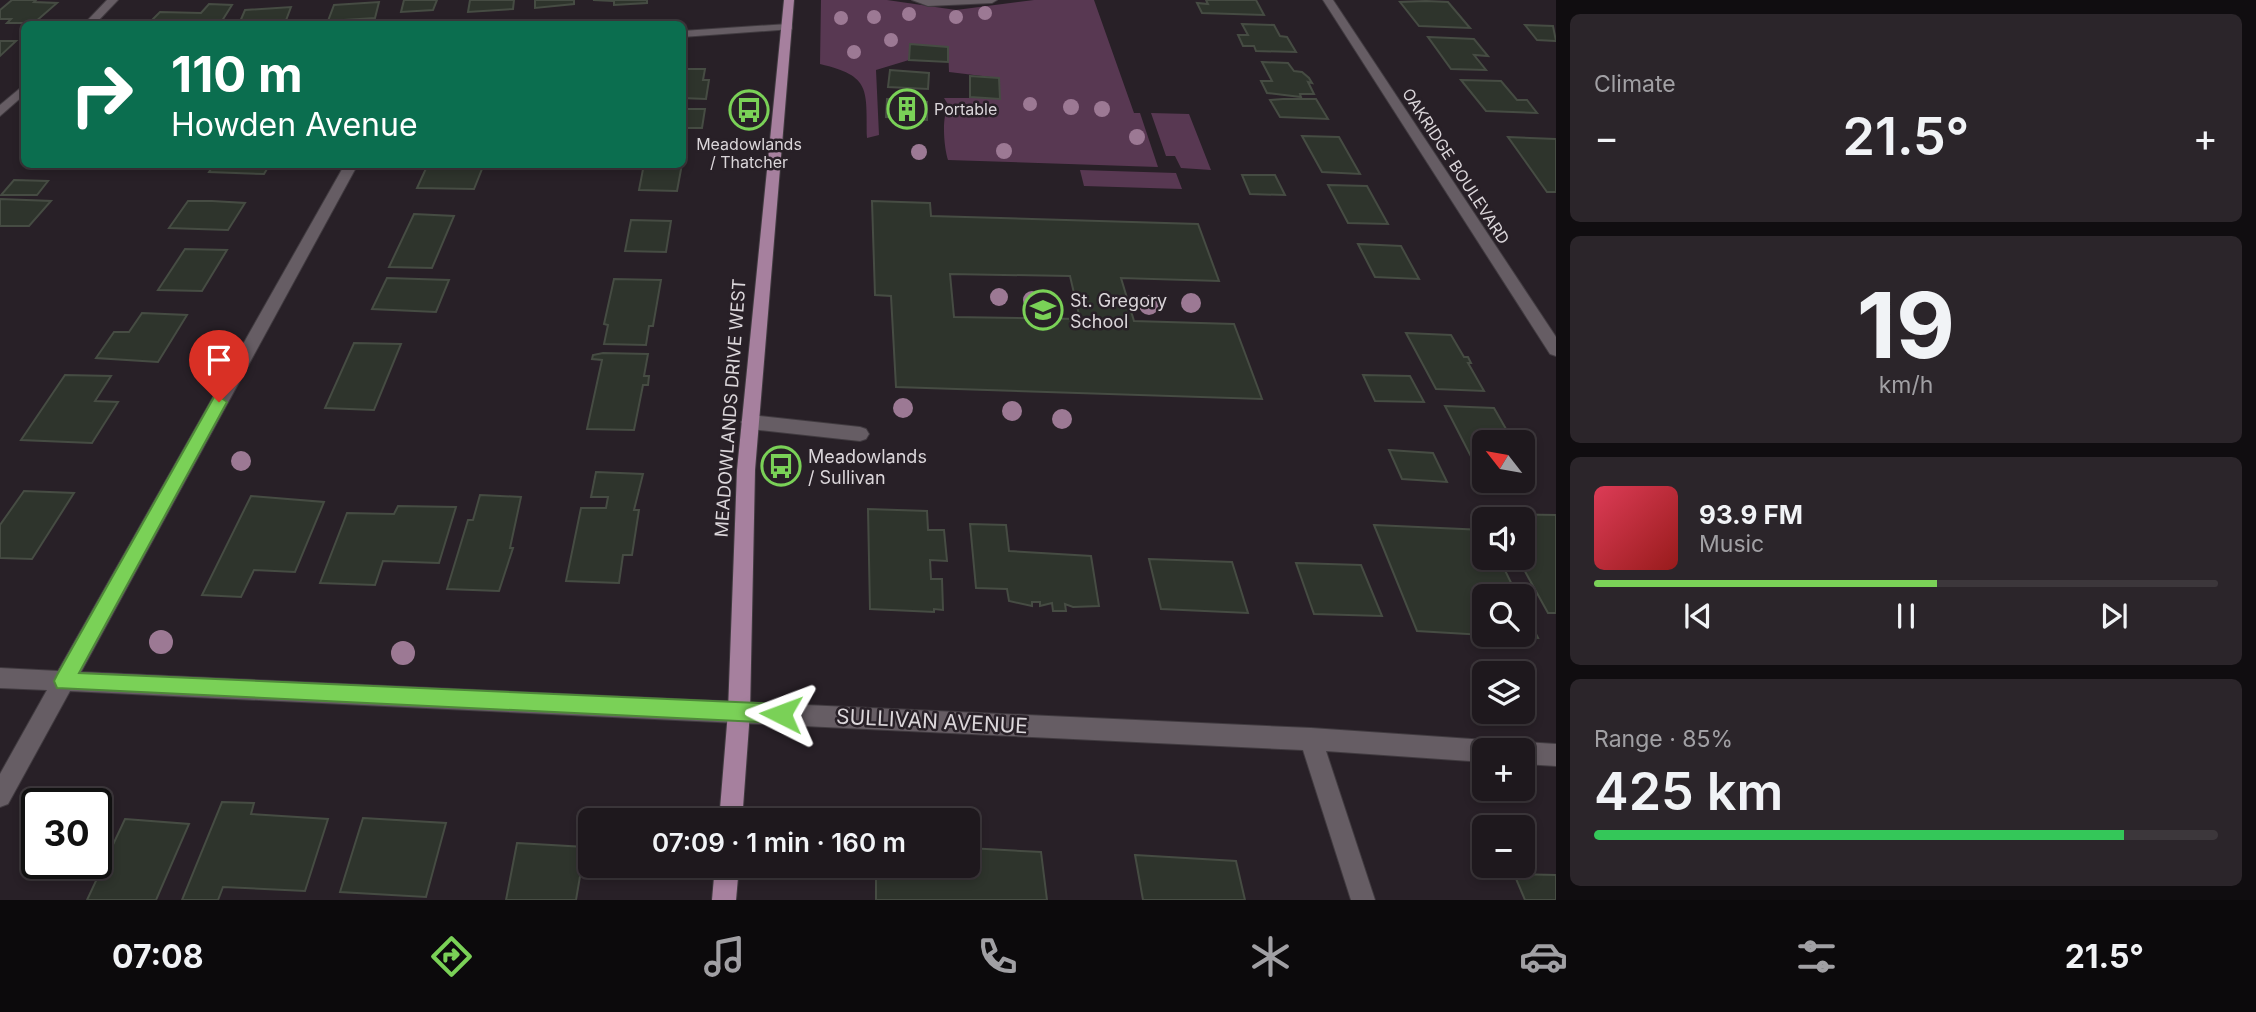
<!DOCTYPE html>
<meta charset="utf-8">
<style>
:root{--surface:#1e181d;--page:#2b252a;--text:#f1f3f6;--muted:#a1a0a4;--line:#3c373b;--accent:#7ad157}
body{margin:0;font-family:Inter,sans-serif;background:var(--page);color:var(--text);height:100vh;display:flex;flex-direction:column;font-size:26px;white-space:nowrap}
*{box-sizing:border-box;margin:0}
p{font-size:23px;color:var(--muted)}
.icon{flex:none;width:38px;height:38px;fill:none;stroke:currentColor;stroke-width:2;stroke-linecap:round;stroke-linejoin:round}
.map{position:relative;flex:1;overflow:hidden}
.sheet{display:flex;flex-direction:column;gap:14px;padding:14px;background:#100d10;width:700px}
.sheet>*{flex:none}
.guide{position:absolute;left:21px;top:21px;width:665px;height:147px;border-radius:10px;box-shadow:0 4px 10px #0003,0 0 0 2px var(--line);background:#0b6e4f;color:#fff;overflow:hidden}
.needle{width:46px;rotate:301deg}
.tools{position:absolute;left:1472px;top:430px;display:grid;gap:14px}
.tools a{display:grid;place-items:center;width:63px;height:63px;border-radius:10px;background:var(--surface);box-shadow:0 4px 10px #0003,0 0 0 2px var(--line);font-size:35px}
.speed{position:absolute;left:21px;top:788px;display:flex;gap:14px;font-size:35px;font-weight:700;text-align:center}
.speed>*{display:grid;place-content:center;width:91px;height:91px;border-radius:50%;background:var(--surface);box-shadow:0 4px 10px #0003,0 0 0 2px var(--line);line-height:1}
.speed .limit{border:4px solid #111;border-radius:10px;background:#fff;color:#111}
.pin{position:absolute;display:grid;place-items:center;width:60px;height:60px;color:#fff;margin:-72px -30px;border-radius:50% 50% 50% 0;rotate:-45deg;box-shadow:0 0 7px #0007}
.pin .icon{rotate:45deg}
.me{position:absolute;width:77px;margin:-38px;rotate:273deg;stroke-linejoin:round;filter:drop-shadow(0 0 5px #0008)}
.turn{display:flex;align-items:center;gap:24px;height:147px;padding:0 35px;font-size:32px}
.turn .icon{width:91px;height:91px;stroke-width:2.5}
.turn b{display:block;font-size:49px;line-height:60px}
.big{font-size:52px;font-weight:600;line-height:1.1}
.sheet .widget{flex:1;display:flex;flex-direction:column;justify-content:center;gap:10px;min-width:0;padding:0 24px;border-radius:10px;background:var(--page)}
.sheet .dial{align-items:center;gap:0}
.dial b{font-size:91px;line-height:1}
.song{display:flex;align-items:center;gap:21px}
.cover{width:84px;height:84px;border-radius:10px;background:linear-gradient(135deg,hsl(350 70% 55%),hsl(0 70% 35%))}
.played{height:7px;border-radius:4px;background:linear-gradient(90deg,var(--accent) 55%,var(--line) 55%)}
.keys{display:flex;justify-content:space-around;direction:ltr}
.heat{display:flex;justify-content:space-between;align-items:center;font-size:38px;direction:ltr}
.charge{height:10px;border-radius:5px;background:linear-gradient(90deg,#34c759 85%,var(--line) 0)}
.trip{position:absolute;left:578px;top:808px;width:402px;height:70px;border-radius:10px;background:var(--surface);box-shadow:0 4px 10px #0003,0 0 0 2px var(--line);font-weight:600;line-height:70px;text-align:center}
.dock{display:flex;height:112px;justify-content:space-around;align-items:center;background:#0c0a0c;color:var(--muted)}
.dock .icon{width:49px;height:49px}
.dock .on{color:var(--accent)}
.dock b{font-size:32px;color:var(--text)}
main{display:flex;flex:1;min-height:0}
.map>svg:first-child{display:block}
.green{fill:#583852}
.building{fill:#2e342c;stroke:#464c43;stroke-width:2;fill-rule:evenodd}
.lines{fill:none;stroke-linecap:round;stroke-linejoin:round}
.minor-casing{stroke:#413b40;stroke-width:2}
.major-casing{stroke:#413b40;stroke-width:2}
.minor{fill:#665d64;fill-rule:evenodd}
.major{fill:#a6809e;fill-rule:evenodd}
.tree{fill:#9c7994}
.route{fill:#7ad157;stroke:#4f8839;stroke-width:2}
.labels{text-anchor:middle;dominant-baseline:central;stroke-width:5;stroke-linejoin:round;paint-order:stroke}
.far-poi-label{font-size:16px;fill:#dbd6da;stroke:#282027;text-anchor:start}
.far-street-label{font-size:16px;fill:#dbd6da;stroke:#282027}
.poi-label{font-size:18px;fill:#dbd6da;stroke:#282027;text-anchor:start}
.street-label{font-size:18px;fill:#dbd6da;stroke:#282027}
.near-street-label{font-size:21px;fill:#dbd6da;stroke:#282027}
</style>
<main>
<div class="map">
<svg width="1556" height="900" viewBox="0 0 1556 900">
<rect width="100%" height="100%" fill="#282027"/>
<!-- green -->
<g class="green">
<path d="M821 0H887L956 10 1034 0H1094L1134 113H1140L1158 167 948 160C944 148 941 115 949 106L944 98H1000L999 78 949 72 948 47 911 44 909 60 876 70 879 135 867 138C866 90 872 76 820 64Z"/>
<path d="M1151 113 1189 114 1211 170 1181 168 1175 156H1166Z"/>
<path d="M1080 170 1176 173 1182 189 1084 186Z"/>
</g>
<!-- building -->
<g class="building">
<path d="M12 0H36L34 2 57 3 34 23H7L11 19H0V10Z"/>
<path d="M404 0H437L433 10 401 12Z"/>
<path d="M470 0H514L513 9 468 12Z"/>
<path d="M535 0H574V4L535 8Z"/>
<path d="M593 0H647V3L614 5V1Z"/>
<path d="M1206 0H1256L1264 15 1202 13 1197 3 1208 4Z"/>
<path d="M1426 1 1448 2 1470 28 1419 26 1400 2Z"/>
<path d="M379 2 375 18 328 21 334 5Z"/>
<path d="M209 4 232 5 220 24H148L160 12 201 13Z"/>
<path d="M291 7 285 23 239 24 245 10Z"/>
<path d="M1242 24 1274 25 1280 36 1287 37 1296 52 1256 51 1254 46H1243L1238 35H1248Z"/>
<path d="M1525 25 1553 26 1556 41 1537 40Z"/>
<path d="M1428 37 1474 39 1488 56 1474 55 1486 70 1451 69Z"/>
<path d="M0 41H16L0 56Z"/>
<path d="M910 44 948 47V62L909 60Z"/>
<path d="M1262 62 1288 63 1294 71 1302 72 1309 78 1312 83 1308 82 1314 94H1300L1301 97 1267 93 1261 81H1272Z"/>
<path d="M682 69H705L703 80H709L706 99 682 98Z"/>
<path d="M890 70 929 73 928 89 888 87Z"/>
<path d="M970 76 999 78 1000 99 970 97Z"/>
<path d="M1461 80 1501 81 1517 100H1527L1537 113 1486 111Z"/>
<path d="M887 99 927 102V120L886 117Z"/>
<path d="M1283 99H1316L1328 119 1280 117 1270 100Z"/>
<path d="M682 109H705L702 128H682Z"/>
<path d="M1302 136 1339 137 1360 174 1322 172Z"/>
<path d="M1508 137 1556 139V192H1547Z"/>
<path d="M214 164H270L264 174 209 172Z"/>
<path d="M428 164H484L474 189 417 188Z"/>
<path d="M644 164H682L677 191 639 190Z"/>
<path d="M1242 175H1275L1285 195 1250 194Z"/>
<path d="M14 180 48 181 37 195H1Z"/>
<path d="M1328 185 1367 186 1388 224 1348 223Z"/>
<path d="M0 199 51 201 29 226H0Z"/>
<path d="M188 201H212L245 203 228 230 169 228Z"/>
<path d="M872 201 930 203 931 216 1198 224 1219 281 1121 278 1134 321 1234 324 1262 399 896 387 891 296 875 295ZM950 274 1070 276 1080 319 954 317Z"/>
<path d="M414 214 454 216 432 268 389 267Z"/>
<path d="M631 220 671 221 666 252 625 251Z"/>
<path d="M1358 244 1401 246 1419 279 1375 277Z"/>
<path d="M185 249 227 250 202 291 158 290Z"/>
<path d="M387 278 449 280 436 312 372 309Z"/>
<path d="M614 279 661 280 653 326H649L646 345 604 344 608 325 604 324Z"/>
<path d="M142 313 187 315 158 362 96 358 114 332H129Z"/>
<path d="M1406 333 1451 335 1464 357H1468L1471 363H1468L1484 391 1436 389Z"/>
<path d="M354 343 401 344 374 410 325 408Z"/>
<path d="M603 353 648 354 644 376H649L648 385H643L634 430 587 429 602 360 592 359 593 355Z"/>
<path d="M65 375 111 376 95 401 118 402 92 443 21 440Z"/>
<path d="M1363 375 1410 376 1424 402 1375 401Z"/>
<path d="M1445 406 1494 408 1514 443H1484V470H1478Z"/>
<path d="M1389 450 1433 453 1447 482 1402 479Z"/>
<path d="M596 472 643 474 634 510H639L632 555H623L619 583 566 581 581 508H606L608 497H591Z"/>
<path d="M24 491 74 493 32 559 0 558V525Z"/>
<path d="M480 495 521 497 510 548H513L499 591 447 589 468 520H473Z"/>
<path d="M251 496 324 502 295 572 254 570 241 597 202 595Z"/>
<path d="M398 506 456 507 439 563 383 561 375 585 320 583 347 513 394 514Z"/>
<path d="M868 509 927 511 928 530H944L947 561 930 560 931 579H942L943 610 934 609V612L870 609Z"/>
<path d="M1504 514 1556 515V613H1548L1522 566H1532L1522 549V520H1507Z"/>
<path d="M970 524 1006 525 1009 551 1091 556 1099 606 1073 607 1065 604 1066 611H1053L1052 603 1040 606V602H1032V606L1009 601 1007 589 976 588Z"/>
<path d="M1374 525 1484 530V558H1499L1518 597H1484V635L1417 631Z"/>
<path d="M1149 559 1232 562 1248 613 1161 609Z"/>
<path d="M1296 563 1361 565 1382 616 1314 614Z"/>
<path d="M1522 606 1538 638 1493 635H1522Z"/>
<path d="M222 802 254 803 251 814 328 819 305 891 223 887 218 900H182Z"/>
<path d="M363 818 446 823 426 897 340 892Z"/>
<path d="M125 819 189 824 156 900H87Z"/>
<path d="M517 843 585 847 576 900H506Z"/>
<path d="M968 848 1041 852 1047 900H876V866H968Z"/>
<path d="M1135 855 1236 861 1245 900H1143Z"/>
<path d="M1514 874 1556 875V900H1525Z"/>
</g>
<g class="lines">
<!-- minor casing -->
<g class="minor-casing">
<g id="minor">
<path d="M107 0H118L95 24H84Z"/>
<path d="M912 0H997L992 3 928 6Z"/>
<path d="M1323 0H1333L1556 337V356L1550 354Z"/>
<path d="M788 24 792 25V29L682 37V31Z"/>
<path d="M24 85V95L0 116V105Z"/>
<path d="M345 164H358L81 672 1311 728 1486 740 1494 743 1497 751H1484V762L1326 751 1375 900H1351L1303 750 70 691 8 804 0 807V774L47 690 0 688V668L58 671Z"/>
<path d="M750 415 860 427 866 429 869 434 866 439 860 441 750 429 744 427 741 422 744 417Z"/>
<path d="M1522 742 1556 744V766L1522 764V751H1512L1514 745Z"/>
</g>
</g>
<!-- major casing -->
<g class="major-casing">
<g id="major">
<path d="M784 0H794L755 470 750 712 742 821H719L728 712 737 470Z"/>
<path d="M715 866H739L736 900H712Z"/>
</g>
</g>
<!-- minor -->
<use href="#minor" class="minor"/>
<!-- major -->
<use href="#major" class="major"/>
</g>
<!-- trees -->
<g class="tree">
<circle cx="985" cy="13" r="7"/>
<circle cx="909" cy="14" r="7"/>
<circle cx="874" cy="17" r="7"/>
<circle cx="956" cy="17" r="7"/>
<circle cx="841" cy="18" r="7"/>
<circle cx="891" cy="40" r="7"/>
<circle cx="854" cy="52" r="7"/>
<circle cx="1030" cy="104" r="7"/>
<circle cx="1071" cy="107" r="8"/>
<circle cx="1102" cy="109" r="8"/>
<circle cx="1137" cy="137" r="8"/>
<circle cx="1004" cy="151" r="8"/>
<circle cx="919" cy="152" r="8"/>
<circle cx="999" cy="297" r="9"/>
<circle cx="1032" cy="300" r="9"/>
<circle cx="1191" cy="303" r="10"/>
<circle cx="1149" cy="305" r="10"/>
<circle cx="903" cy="408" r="10"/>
<circle cx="1012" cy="411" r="10"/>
<circle cx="1062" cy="419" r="10"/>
<circle cx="241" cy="461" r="10"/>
<circle cx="161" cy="642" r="12"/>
<circle cx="403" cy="653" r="12"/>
</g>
<!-- route -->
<path class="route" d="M219 396 227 402 79 673 781 704 788 707 791 714 788 720 781 723 57 688 54 681 57 675 214 397Z"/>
<!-- icons -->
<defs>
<g id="building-ring" transform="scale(2.0125)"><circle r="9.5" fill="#282027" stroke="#7ad157" stroke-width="1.5"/><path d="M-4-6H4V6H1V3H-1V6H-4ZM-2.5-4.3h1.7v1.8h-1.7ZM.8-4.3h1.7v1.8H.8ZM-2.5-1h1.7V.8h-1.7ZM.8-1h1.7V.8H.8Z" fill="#7ad157"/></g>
<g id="bus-ring" transform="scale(2.0125)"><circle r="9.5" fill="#282027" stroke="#7ad157" stroke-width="1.5"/><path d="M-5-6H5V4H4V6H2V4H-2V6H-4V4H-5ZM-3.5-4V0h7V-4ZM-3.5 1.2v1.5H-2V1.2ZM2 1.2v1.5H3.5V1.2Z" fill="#7ad157"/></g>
<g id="school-ring" transform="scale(2.0125)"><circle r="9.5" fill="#282027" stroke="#7ad157" stroke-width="1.5"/><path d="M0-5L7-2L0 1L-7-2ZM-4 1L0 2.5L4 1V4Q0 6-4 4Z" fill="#7ad157"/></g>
</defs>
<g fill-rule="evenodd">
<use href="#building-ring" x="907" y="109"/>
<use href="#bus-ring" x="749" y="110"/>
<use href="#school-ring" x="1043" y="310"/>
<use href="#bus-ring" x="781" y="466"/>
</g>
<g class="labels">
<!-- far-poi labels -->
<g class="far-poi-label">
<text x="934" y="109">Portable</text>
<text x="749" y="144" text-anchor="middle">Meadowlands<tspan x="749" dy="18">/ Thatcher</tspan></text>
</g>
<!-- far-street labels -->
<g class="far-street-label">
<text transform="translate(1456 166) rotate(57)">OAKRIDGE BOULEVARD</text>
</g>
<!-- poi labels -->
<g class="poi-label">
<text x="1070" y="300">St. Gregory<tspan x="1070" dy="21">School</tspan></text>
<text x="808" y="456">Meadowlands<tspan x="808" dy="21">/ Sullivan</tspan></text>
</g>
<!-- street labels -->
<g class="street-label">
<text transform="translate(730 408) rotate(-86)">MEADOWLANDS DRIVE WEST</text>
</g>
<!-- near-street labels -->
<g class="near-street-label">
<text transform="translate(932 721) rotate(3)">SULLIVAN AVENUE</text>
</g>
</g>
</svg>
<div class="tools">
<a><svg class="needle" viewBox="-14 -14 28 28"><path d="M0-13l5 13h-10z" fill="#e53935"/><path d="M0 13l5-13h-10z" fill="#a1a0a4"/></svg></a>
<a><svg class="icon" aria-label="sound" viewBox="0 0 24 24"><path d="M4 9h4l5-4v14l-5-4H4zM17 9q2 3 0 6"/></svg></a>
<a><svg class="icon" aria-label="search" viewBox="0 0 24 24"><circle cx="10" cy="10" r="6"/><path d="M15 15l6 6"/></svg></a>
<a><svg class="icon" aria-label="layers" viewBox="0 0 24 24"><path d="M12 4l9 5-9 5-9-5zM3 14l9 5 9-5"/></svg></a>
<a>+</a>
<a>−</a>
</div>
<div class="speed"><div class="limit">30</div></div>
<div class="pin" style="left:219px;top:402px;background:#d93025"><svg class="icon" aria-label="arrive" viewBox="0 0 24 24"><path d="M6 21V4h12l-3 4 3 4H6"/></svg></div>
<svg class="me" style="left:781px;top:714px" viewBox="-20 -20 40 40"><path d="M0-17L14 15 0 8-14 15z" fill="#7ad157" stroke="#fff" stroke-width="4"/></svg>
<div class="trip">07:09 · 1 min · 160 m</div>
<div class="guide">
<div class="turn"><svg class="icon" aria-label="right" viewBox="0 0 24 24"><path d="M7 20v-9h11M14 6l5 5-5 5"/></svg><div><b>110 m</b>Howden Avenue</div></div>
</div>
</div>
<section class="sheet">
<div class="widget"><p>Climate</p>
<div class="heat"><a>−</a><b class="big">21.5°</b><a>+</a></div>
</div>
<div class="widget dial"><b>19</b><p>km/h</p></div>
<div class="widget">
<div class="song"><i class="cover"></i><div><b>93.9 FM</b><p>Music</p></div></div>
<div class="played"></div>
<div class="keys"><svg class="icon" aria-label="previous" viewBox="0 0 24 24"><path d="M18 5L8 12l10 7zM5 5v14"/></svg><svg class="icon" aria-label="pause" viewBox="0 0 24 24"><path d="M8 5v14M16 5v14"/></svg><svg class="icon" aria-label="next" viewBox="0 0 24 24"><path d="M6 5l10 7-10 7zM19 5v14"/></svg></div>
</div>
<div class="widget"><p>Range · 85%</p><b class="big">425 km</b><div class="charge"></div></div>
</section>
</main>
<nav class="dock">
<b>07:08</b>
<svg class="icon on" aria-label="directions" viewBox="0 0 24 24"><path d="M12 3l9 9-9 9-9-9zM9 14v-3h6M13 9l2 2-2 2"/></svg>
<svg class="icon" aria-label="music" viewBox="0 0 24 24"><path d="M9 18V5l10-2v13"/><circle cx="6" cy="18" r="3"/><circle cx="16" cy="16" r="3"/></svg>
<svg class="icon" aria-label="phone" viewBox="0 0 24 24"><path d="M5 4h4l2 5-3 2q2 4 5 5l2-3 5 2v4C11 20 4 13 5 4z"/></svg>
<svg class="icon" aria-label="climate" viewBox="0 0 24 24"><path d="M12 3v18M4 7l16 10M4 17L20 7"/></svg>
<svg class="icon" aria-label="car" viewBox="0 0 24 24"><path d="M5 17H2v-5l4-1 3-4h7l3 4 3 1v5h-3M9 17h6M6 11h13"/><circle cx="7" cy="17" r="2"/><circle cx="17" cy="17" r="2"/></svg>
<svg class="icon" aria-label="filters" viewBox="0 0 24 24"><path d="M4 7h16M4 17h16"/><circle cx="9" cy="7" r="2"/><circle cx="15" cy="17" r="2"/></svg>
<b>21.5°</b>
</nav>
